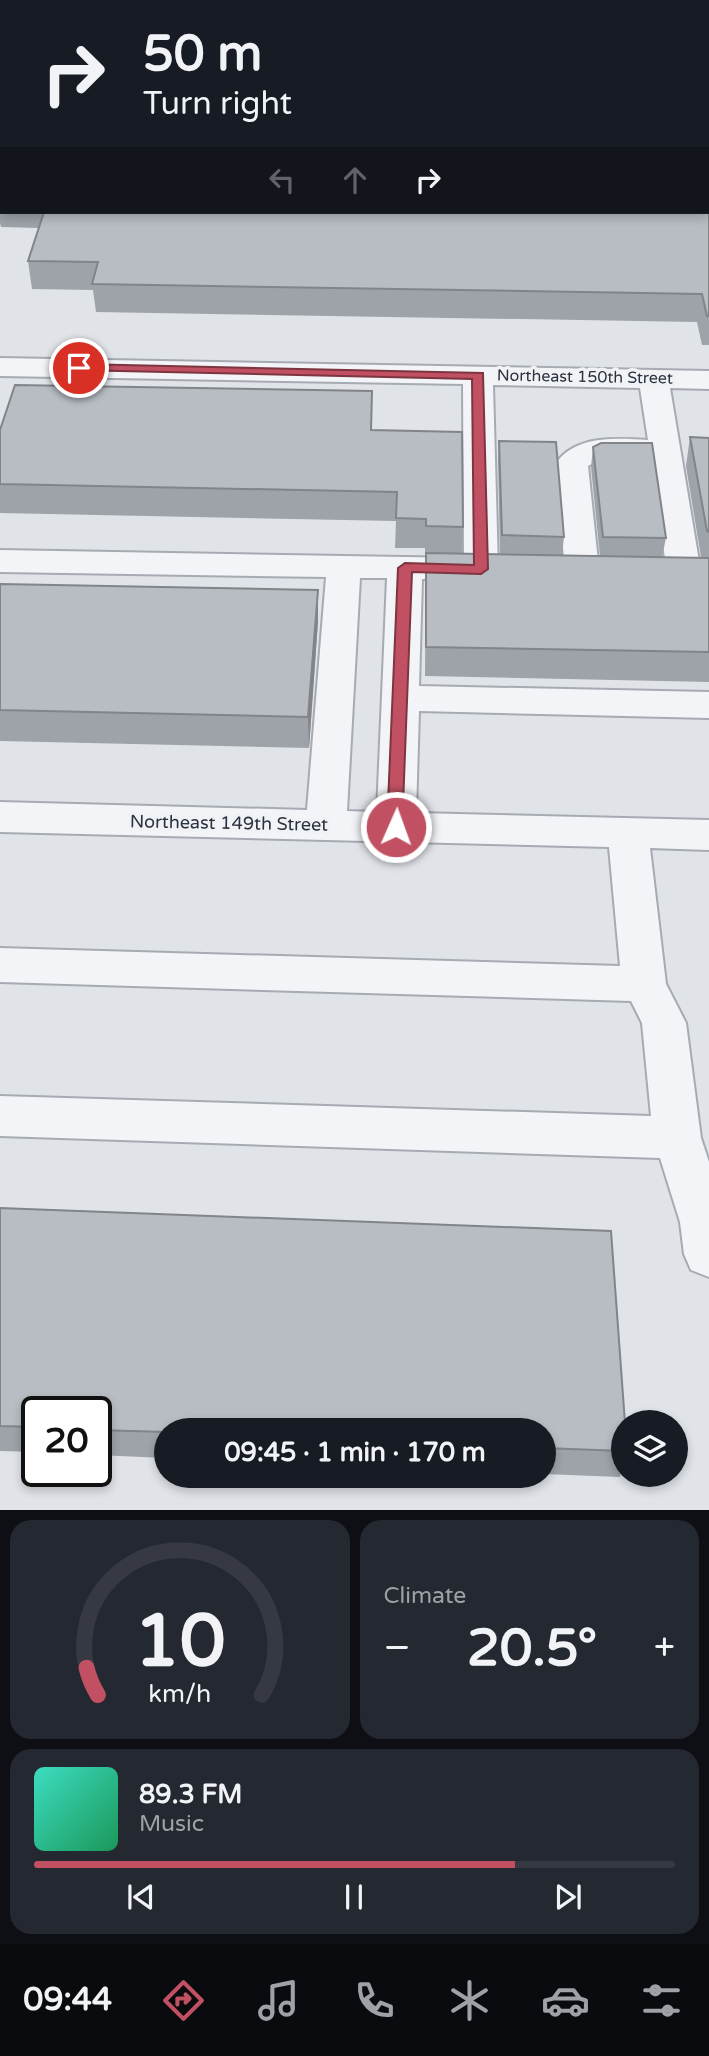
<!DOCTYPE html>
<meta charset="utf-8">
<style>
:root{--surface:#171b24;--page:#242831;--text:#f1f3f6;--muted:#9ea1a6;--line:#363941;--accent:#c15162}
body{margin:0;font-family:"Varela Round",sans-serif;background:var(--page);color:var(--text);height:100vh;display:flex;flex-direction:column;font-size:26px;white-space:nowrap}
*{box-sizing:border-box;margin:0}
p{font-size:23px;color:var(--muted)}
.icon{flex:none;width:38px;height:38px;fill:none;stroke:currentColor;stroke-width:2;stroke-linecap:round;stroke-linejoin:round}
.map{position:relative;height:1510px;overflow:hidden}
.details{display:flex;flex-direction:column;gap:10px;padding:10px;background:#0d0f14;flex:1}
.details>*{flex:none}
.hud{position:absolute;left:0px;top:0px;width:710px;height:214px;box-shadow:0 4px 10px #0003;background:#171b24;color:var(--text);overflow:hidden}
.buttons{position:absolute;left:611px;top:1410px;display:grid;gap:14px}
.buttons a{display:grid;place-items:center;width:77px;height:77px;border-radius:50%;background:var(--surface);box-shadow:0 4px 10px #0003;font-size:35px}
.speed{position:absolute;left:21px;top:1396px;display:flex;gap:14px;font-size:35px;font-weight:700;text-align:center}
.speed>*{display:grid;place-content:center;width:91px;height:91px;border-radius:50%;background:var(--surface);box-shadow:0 4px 10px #0003;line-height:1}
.speed .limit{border:4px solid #111;border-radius:10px;background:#fff;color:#111}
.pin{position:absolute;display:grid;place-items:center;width:60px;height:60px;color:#fff;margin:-30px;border:4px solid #fff;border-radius:50%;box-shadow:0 2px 7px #0007}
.me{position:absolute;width:77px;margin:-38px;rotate:2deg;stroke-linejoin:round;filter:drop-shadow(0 0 5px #0008)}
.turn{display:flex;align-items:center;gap:24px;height:147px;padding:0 28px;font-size:32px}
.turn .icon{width:91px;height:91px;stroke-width:2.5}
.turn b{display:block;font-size:49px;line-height:60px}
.lanes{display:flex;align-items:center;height:66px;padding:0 28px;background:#0003;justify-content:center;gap:35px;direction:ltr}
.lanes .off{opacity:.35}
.big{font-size:52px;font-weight:700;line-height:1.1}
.details .tile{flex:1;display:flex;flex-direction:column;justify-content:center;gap:10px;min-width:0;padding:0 24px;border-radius:21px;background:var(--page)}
.details .dial{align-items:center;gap:0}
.dial svg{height:182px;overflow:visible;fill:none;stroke:var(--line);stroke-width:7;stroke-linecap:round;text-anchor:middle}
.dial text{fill:var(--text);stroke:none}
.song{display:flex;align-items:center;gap:21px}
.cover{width:84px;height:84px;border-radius:10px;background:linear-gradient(135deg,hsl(170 70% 55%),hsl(150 70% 35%))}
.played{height:7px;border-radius:4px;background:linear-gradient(90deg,var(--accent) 75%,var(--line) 75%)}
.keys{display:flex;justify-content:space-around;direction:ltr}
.heat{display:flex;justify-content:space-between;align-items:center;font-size:38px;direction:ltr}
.details .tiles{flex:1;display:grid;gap:10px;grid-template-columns:1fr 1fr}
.tile:last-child{grid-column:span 2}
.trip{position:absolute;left:154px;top:1418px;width:402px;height:70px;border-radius:35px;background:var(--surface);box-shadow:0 4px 10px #0003;font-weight:700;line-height:70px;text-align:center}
.dock{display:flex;height:112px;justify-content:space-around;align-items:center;background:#090b0e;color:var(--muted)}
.dock .icon{width:49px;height:49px}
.dock .current{color:var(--accent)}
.dock b{font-size:32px;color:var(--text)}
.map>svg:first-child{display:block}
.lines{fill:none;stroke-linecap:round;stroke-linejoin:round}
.minor-casing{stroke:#a6aab2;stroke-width:4}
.minor{fill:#f3f4f7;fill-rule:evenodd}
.wall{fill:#9ea3a9}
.shaded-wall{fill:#818489}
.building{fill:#b8bdc4;stroke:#818489;stroke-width:2}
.route{fill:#c15162;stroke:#7d3540;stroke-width:2}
.labels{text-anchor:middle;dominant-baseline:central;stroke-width:7;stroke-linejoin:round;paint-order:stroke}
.far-street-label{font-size:16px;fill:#2a323e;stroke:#f0f2f6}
.street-label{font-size:18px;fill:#2a323e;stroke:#f0f2f6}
</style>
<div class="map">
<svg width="709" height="1510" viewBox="0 0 709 1510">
<rect width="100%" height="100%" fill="#e0e3e8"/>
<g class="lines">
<!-- minor casing -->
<g class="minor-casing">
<g id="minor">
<path d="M542 0H562L563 2H542Z"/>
<rect x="0" y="86" width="2" height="14"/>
<path d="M0 358 709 371V389L670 388 701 573 696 581 684 584 672 581 667 573 651 459 603 458 588 466 599 571 594 579 582 582 570 579 565 571 556 463C576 435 617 438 648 440L640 388 493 385 498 569 493 577 481 580 422 579 419 686 709 692V718L419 711 416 813 709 820V850L650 848 666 984 686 1023 701 1138 709 1162V1277L691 1270 684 1254 680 1222 660 1158 0 1136V1096L651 1116 642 1023 631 1001 0 982V948L620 966 609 847 0 832V802L307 810 326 577 0 572V550L464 558 463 384 0 376ZM360 578H387L377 812 347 811Z"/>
</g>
</g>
<!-- minor -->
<use href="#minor" class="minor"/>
</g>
<!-- wall -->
<g class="wall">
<path d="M0 0H195L194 2H2V75H0Z"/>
<path d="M709 130V345H702L697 322 96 312 93 290 32 289 28 261 39 228 1 227 0 223V193L2 190V212H709Z"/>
<path d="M0 430 372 431 463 527 462 553 500 554 498 461 499 441 564 537 562 555 600 556 591 467 593 447 666 538 662 557H701L686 466 690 437 709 438V682L425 676 426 556H425V548H395L396 521 0 513Z"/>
<path d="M0 584 318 621 309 748 0 741Z"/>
<path d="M0 1208 623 1423V1466L620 1477 544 1474V1430H166V1458L96 1455V1412H37V1452L0 1451Z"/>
</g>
<!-- shaded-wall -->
<path class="shaded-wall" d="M318 590V621L309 748 308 717Z"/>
<!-- building -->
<g class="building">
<path d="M1 0H188L187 2H2V54H0V5L2 4Z"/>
<rect x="497" y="0" width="45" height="2"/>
<path d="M709 130V316H707L702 294 92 284 98 262 28 261 44 212H709Z"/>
<path d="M2 190V200H0V193Z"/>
<path d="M15 385 372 391 371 430 462 432 463 527 426 526V519L396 518 397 492 0 484V430Z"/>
<path d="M690 437 709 438V532L707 531Z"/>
<path d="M499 441 556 442 564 537 502 535Z"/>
<path d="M601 443H652L666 538 603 537 593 447Z"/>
<path d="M426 553 709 558V652L426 647Z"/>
<path d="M0 584 318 590 308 717 0 710Z"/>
<path d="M0 1208 611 1231 625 1423H623V1451L544 1448V1430H166V1432L96 1430V1412H37V1427L0 1426Z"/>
</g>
<!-- route -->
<path class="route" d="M79 364 483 373 488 569 481 574 412 572 402 831H390L387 827 398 568 405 563 474 565 472 379 74 370V365Z"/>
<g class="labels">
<!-- far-street labels -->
<g class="far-street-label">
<text transform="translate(585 377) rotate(1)">Northeast 150th Street</text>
</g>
<!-- street labels -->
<g class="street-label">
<text transform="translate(229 823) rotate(1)">Northeast 149th Street</text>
</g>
</g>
</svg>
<div class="buttons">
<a><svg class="icon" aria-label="layers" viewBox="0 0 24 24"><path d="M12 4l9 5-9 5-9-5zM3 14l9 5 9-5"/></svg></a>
</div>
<div class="speed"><div class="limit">20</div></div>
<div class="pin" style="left:79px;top:368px;background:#d93025"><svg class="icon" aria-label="arrive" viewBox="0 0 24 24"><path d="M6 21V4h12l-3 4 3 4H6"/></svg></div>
<svg class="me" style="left:396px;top:827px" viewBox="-20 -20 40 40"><circle r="17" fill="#c15162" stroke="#fff" stroke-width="3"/><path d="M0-11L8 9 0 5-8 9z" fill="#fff"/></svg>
<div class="trip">09:45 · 1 min · 170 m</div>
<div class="hud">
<div class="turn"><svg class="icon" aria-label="right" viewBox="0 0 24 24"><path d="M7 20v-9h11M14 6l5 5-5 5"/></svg><div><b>50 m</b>Turn right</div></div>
<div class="lanes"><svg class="icon off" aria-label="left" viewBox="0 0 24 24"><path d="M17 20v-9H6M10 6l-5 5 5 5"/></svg><svg class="icon off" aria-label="ahead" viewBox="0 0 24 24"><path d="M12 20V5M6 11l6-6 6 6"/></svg><svg class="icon" aria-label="right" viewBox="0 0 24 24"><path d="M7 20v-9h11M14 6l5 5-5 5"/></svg></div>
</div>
</div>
<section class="details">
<div class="tiles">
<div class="tile dial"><svg viewBox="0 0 100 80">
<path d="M14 69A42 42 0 1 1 86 69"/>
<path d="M14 69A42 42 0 0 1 9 57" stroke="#c15162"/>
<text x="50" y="56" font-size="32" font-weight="700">10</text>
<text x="50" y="72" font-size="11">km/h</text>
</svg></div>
<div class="tile"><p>Climate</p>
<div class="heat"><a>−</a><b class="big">20.5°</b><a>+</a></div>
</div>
<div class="tile">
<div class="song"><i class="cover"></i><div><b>89.3 FM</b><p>Music</p></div></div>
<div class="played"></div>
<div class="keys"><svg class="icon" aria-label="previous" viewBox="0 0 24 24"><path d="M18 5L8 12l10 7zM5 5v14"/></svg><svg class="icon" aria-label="pause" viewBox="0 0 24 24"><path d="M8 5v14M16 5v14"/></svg><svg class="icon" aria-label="next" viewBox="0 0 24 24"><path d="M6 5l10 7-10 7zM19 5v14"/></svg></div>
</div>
</div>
</section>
<nav class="dock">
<b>09:44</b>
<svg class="icon current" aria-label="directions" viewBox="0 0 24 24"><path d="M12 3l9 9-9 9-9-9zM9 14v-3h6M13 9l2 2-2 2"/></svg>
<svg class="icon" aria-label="music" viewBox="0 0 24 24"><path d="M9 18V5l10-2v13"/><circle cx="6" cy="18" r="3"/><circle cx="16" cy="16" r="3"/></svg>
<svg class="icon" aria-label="phone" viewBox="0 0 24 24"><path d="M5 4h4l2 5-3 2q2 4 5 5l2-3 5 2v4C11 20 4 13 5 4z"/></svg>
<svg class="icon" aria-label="climate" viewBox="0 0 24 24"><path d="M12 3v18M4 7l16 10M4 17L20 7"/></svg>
<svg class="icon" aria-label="car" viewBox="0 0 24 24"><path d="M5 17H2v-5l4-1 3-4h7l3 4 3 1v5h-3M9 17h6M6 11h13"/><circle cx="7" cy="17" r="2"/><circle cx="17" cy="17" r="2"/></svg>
<svg class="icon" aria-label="filters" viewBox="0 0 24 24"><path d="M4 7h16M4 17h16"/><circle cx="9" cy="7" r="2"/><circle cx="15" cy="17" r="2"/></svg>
</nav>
